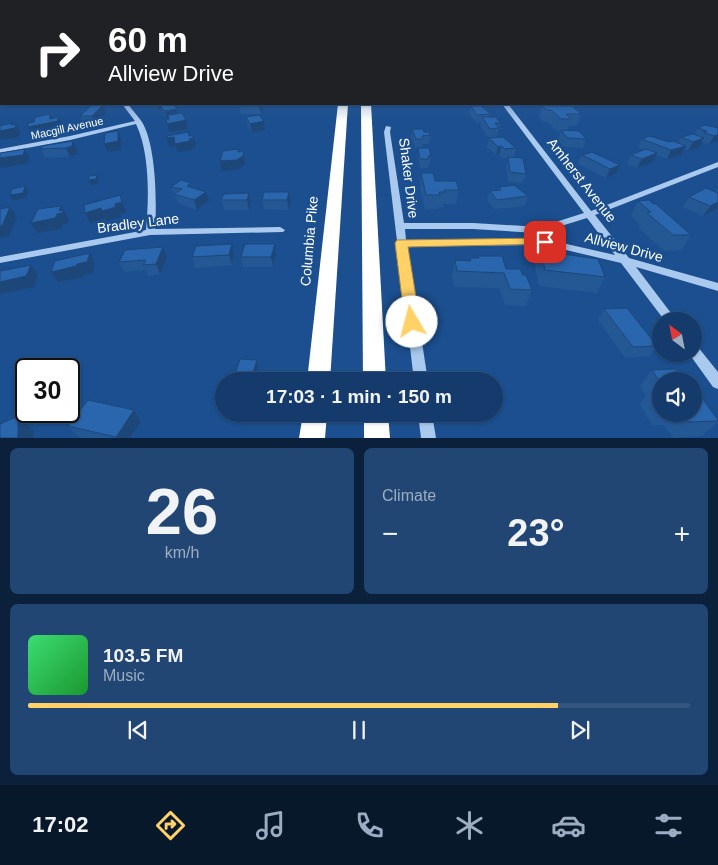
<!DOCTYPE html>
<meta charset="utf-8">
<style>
:root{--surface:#143b6b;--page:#214673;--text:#f1f3f6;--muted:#9dadc1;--line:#33557e;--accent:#ffd166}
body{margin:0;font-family:Helvetica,sans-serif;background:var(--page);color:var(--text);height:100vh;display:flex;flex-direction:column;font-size:19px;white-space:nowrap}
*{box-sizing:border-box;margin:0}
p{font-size:16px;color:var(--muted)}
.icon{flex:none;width:28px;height:28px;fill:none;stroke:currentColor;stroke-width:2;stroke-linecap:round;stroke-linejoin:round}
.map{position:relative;height:438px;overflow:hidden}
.side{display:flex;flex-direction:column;gap:10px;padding:10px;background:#0b203b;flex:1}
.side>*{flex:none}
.hud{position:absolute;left:0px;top:0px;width:719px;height:105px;box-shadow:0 1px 4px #0004,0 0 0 1px var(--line);background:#202124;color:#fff;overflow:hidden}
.needle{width:32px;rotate:328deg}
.controls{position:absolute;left:652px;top:312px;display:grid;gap:10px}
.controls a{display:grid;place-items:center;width:50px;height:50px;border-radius:50%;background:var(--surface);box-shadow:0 1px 4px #0004,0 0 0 1px var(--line);font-size:25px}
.speed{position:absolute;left:15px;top:358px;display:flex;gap:10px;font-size:25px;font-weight:700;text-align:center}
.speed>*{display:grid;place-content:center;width:65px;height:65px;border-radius:50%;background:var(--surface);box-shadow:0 1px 4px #0004,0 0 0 1px var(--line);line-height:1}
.speed .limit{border:2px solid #111;border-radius:8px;background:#fff;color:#111}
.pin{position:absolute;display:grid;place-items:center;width:42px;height:42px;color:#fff;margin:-21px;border-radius:10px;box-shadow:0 2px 8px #0006}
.me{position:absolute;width:55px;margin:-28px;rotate:352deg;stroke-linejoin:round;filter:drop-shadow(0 0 4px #0008)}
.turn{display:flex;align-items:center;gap:18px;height:105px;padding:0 25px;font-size:22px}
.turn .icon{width:65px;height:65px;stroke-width:2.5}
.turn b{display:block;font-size:35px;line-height:42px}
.big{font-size:38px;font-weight:600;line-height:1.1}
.side .widget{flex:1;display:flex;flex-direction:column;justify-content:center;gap:8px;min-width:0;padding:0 18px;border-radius:8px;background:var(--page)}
.side .dial{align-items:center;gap:0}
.dial b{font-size:65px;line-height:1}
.song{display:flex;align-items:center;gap:15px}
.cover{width:60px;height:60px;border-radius:8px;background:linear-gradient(135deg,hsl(140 70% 55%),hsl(130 70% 35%))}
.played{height:5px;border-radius:2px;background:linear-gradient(90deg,var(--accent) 80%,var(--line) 80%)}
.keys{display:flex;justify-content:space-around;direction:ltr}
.heat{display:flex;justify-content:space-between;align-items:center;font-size:28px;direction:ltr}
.side .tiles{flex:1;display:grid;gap:10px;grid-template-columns:1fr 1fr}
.widget:last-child{grid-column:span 2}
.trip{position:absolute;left:215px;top:372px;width:288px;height:50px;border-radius:25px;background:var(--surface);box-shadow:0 1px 4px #0004,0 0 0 1px var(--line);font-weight:600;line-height:50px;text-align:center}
.menu{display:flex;height:80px;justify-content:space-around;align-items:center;background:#08182b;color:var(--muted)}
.menu .icon{width:35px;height:35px}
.menu .on{color:var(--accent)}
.menu b{font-size:22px;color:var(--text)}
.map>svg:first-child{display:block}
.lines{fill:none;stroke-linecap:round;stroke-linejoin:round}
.minor{fill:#a9c9ee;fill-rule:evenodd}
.highway{fill:#fff;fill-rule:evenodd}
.wall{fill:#245895}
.shaded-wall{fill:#1d4779}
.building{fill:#2a66ad;stroke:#1d4779}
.route{fill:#ffd166;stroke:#a68842}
.labels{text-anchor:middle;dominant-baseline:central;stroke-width:5;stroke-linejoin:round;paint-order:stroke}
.far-street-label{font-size:11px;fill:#fff;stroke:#1b4f8f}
.street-label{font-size:14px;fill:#fff;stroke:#1b4f8f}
</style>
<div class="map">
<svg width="718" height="438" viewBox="0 0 718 438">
<rect width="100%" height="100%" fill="#1b4f8f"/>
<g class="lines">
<!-- minor -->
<g class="minor">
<path d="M0 87H1V90L0 91Z"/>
<path d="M122 104H128C132 110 138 116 142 122 156 145 157 202 155 229L280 227 285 230 283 232 150 235 0 263V257L146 230C149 199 150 153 136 124L70 140 0 153V149L70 136 135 121Z"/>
<path d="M502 104H508L591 211 718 162V167L595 215 629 258 718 283V291L636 267 677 321H665L621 263 545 245 407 246 428 381H414L398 245 396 243 397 241 384 132 386 126 391 127 390 132 404 223H473L540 227 584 213ZM587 218 615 255 549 240 545 231ZM405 229H473L537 233 539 239 406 240Z"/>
<path d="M694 346 698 347 718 372V389L713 387 690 355 689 354H694Z"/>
<path d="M418 414H432L436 438H421Z"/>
</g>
<!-- highway -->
<g class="highway">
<path d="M338 104H348L330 381H307Z"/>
<path d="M361 104H371L386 381H363Z"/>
<path d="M303 414H327L325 438H299Z"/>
<path d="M364 414H388L390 438H364Z"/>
</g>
</g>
<!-- wall -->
<g class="wall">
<path d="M155 104H173L178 113 186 120 188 129 170 132 167 119 162 109 158 110Z"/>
<path d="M262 104 263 110 261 114H241L239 106Z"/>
<path d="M529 104H561V106L581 114 577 126H569L567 131 586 139 583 148 564 147 558 139 561 131H557L547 122H543L539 117 542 106H549L548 105H530Z"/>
<path d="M602 104H620L604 105Z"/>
<path d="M471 106 491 114 490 117 501 123 499 131H498L497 137H488L480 126 481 122 476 123 469 113Z"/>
<path d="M106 113 95 124H83L80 116Z"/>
<path d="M246 117 264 121 265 130 252 132 247 125Z"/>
<path d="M705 125 718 141 709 144 702 142 699 147 688 151 684 149 681 155 667 159 656 155 653 162 637 168 627 164 631 155 644 150 638 147 642 139 679 143 681 137 694 135 698 128Z"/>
<path d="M412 129 424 132 430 135 429 144H423L422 147 415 148 411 137Z"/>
<path d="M489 138 516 148 514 157 526 174 523 183 508 182 506 166 508 158H502L499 155H496L487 147Z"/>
<path d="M73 141 77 149V154L70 157 45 158 41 149Z"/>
<path d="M418 148 431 156 430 165H428V168H420L418 157Z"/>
<path d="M582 155 620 165 616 174 606 178 578 164Z"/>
<path d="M421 173 435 181 459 190 456 204H443V207H438V209H425L420 187Z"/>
<path d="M171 187H192L209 201 197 210 178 203Z"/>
<path d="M499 187 528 196 525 206 494 209 487 200 490 191 498 190Z"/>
<path d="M718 188V208L703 216 683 207 689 197 715 192Z"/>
<path d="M289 192 291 202 289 210 264 209 262 200Z"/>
<path d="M249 193 251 203 249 210H224L221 200Z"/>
<path d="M638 201 653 204 691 235 681 250 664 251 639 228 640 225 631 215Z"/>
<path d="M275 244 276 255 273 267H243L241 257Z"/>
<path d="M163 247 167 258 160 274 148 276 146 270 125 272 119 262Z"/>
<path d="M541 251 605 277 597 293 539 286 535 267Z"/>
<path d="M234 254 232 265 195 268 192 257Z"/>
<path d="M478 256 506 269 532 290 526 306 505 305 499 288 454 287 452 276 455 260 470 261V258H478Z"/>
<path d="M604 309 657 346 649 356 625 358 598 320Z"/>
<path d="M257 360 258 366 254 381 237 380 235 375Z"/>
<path d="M652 370 661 381V414H694L718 421V422L702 436 673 438 664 425H652L640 404 646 396 640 386Z"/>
<path d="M134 410 141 421 130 438H83L77 436 68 426Z"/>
</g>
<!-- shaded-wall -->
<g class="shaded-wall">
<path d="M0 97H1V104H15L13 105 5 106 4 105H0Z"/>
<path d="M156 104H160L162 109 158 110Z"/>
<path d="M261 104H262L263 110 261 114 259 106Z"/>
<path d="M103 105 106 113 95 124 92 116Z"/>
<path d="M177 109 179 117 167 119 164 111Z"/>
<path d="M50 114 54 122 58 117 62 126V129L32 135 28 127 50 119Z"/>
<path d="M186 120 188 129 170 132 167 124Z"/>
<path d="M264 121 265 130 252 132 250 124Z"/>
<path d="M12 123 15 128 16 124 20 132 19 137 0 140V131L11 125Z"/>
<path d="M118 131 121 139V150L108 152 104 144Z"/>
<path d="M718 134V141L709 144 714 136Z"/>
<path d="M174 137 189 139 194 138 196 147 192 148V150L178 152 176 146 170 147 167 138Z"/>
<path d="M704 138 699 147 688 151 693 142Z"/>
<path d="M73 141 77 149V154L70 157 66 148Z"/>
<path d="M501 146 499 155H496L498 147Z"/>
<path d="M686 146 681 155 667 159 671 150Z"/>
<path d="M25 149 30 158 28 163 0 168V158Z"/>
<path d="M238 149 240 157 243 151 245 164 239 169 222 171 220 161Z"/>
<path d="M657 153 653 162 637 168 642 159Z"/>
<path d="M620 165 616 174 606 178 610 169Z"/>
<path d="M97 175 99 179 98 184 91 185 88 180Z"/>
<path d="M25 186 28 191 26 198 13 200 10 195Z"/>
<path d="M206 192 209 201 197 210 194 200Z"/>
<path d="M289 192 291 202 289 210 287 200Z"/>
<path d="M249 193 251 203 249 210 247 200Z"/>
<path d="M120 195 126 212 120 214 121 217 107 221 105 218 90 223 85 213 115 204Z"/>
<path d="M718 202V208L703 216 710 206Z"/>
<path d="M61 206 69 220 68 223 63 224 61 229 37 233 31 223 59 211Z"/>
<path d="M10 207 17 217 9 236 0 238V226Z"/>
<path d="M232 244 234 254 232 265 229 255Z"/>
<path d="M275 244 276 255 273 267 271 257Z"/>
<path d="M163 247 167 258 160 274 156 264Z"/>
<path d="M90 253 95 264 93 273 83 275V277L58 282 51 272 77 264Z"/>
<path d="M31 265 38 275 34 287 0 294V282Z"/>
<path d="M257 360 258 366 254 381 252 376Z"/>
<path d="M134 410 141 421 130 438H116Z"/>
<path d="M18 416 34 431V438H18Z"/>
</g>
<!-- building -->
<g class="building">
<path d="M160 104H173L177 109 164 111Z"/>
<path d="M241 104H261L259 106H239Z"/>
<path d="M103 105 92 116H80L91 106Z"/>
<path d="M471 106H481L491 114 477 115Z"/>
<path d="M542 106H572L581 114H566L571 119H561L551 110H547Z"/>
<path d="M182 113 186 120 167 124 166 119H169L168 115Z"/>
<path d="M50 114V119L58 117V121L28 127V123L34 122 35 117Z"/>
<path d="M259 115 264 121 250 124 246 117Z"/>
<path d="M482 117H496L501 123H495L499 128 490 129Z"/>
<path d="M12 123 11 125 16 124 15 128 0 131V126Z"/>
<path d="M705 125 718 128V134L714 136 703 132 707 131 698 128Z"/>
<path d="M412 129H423L424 132H429L430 135 422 136 423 139H416Z"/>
<path d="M561 130 579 131 586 139 567 138Z"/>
<path d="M118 131V141L104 144 105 133Z"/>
<path d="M188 132 189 136H193L194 138 189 139 190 141 175 144 174 137 167 138V136Z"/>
<path d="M693 134 704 138 693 142 681 137Z"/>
<path d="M650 136 669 142 673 141 686 146 671 150 642 139Z"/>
<path d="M503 137 516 148 505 149 501 146 498 147 489 138Z"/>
<path d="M73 141 72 146 66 148 41 149 42 146Z"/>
<path d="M418 148H429L431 156H428L429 159H420Z"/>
<path d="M25 149 23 155 0 158V153Z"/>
<path d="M238 149V152L243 151 244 155 237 160 220 161 223 151Z"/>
<path d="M646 149 657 153 642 159 631 155Z"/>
<path d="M592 152 620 165 610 169 582 155Z"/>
<path d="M508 157 523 158 526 174 510 172Z"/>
<path d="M421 173H433L435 181H456L459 190H444L445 192H439L440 195H426Z"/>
<path d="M97 175 96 179 88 180 89 176Z"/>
<path d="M181 180 191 183 187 186 206 192 194 200 174 194 182 189 171 187Z"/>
<path d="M514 185 528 196 497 200 490 191 501 190 499 187Z"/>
<path d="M25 186 23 193 10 195 12 189Z"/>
<path d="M706 188 718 193V202L710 206 689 197Z"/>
<path d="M264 192H289L287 200H262Z"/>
<path d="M249 193 247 200H221L224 194Z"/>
<path d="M120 195 122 202 115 204 116 207 102 211 101 208 85 213 84 205Z"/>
<path d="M649 200 653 204H656L691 235H673L647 213 651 212 638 201Z"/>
<path d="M61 206 59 211 64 210 62 213 57 214 55 218 31 223 38 209Z"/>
<path d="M10 207 2 226H0V209Z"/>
<path d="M232 244 229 255 192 257 196 246Z"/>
<path d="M245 244H275L271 257H241Z"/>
<path d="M163 247 156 264 143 265 146 260 119 262 125 250Z"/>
<path d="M541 251 598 259 605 277 545 270Z"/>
<path d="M90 253 87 262 77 264 76 266 51 272 55 261Z"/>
<path d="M478 256H502L506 269H520L523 275H526L532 290 510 289 504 273 457 271 455 260 471 261 470 258H479Z"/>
<path d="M31 265 26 276 0 282V271Z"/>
<path d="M627 308 657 346 633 347 604 309Z"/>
<path d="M240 359 257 360 252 376 235 375Z"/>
<path d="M675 369 684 381H661V384L652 370Z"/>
<path d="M694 387 718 420V421L688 422 682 414H694Z"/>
<path d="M653 388H661V401Z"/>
<path d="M88 400 134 410 116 437 68 426Z"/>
<path d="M18 416V438H0V424Z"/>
</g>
<!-- sky -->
<linearGradient id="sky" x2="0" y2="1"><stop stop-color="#0f2b4f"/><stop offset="0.5" stop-color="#39639b"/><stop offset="1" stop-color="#39639b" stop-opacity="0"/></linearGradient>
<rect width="718" height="121" fill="url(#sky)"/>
<!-- route -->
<path class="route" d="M545 238 549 239 551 242 549 244 408 247 420 322 418 326 412 328 407 326 405 322 395 243 397 240Z"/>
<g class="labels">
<!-- far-street labels -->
<g class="far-street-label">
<text transform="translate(67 128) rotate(-12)">Macgill Avenue</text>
</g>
<!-- street labels -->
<g class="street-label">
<text transform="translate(409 178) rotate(83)">Shaker Drive</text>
<text transform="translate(582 180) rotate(52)">Amherst Avenue</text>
<text transform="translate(138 223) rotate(-7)">Bradley Lane</text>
<text transform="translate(309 241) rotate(-85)">Columbia Pike</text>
<text transform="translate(624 247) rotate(15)">Allview Drive</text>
</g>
</g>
</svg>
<div class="controls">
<a><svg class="needle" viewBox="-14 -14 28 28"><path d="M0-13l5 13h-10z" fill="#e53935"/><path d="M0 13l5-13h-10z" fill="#9dadc1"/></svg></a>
<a><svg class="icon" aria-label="sound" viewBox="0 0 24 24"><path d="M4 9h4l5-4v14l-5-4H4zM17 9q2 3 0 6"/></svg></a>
</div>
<div class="speed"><div class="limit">30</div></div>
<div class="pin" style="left:545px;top:242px;background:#d93025"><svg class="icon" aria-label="arrive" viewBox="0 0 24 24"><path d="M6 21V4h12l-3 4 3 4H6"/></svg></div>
<svg class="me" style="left:412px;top:322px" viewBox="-20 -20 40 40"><circle r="19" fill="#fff"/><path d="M0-13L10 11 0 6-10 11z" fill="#ffd166"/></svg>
<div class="trip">17:03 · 1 min · 150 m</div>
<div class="hud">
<div class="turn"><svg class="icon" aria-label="right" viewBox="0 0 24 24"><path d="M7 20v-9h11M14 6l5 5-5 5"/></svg><div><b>60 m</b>Allview Drive</div></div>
</div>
</div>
<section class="side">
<div class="tiles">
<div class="widget dial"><b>26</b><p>km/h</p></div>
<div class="widget"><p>Climate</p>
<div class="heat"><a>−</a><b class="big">23°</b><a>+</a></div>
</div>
<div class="widget">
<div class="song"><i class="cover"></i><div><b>103.5 FM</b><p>Music</p></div></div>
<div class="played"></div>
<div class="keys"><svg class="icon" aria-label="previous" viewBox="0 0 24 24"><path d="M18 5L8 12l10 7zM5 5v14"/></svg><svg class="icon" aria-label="pause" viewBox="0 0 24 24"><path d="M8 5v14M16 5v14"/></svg><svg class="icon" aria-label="next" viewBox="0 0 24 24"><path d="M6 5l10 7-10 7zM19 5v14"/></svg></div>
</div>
</div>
</section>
<nav class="menu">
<b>17:02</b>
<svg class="icon on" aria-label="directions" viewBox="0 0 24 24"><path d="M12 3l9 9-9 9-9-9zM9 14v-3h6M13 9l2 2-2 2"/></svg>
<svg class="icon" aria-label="music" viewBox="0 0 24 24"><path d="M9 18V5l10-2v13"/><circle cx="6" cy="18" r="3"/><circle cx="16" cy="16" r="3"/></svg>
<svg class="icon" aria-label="phone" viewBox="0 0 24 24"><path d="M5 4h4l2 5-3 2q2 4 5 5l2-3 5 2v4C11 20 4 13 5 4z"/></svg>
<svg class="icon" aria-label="climate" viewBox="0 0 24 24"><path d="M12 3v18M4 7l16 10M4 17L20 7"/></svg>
<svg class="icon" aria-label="car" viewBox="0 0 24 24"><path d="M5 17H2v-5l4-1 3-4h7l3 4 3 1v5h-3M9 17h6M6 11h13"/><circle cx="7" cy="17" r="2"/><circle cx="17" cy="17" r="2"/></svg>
<svg class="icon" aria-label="filters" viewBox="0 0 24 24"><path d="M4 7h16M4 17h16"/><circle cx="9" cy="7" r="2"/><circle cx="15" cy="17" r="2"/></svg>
</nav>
